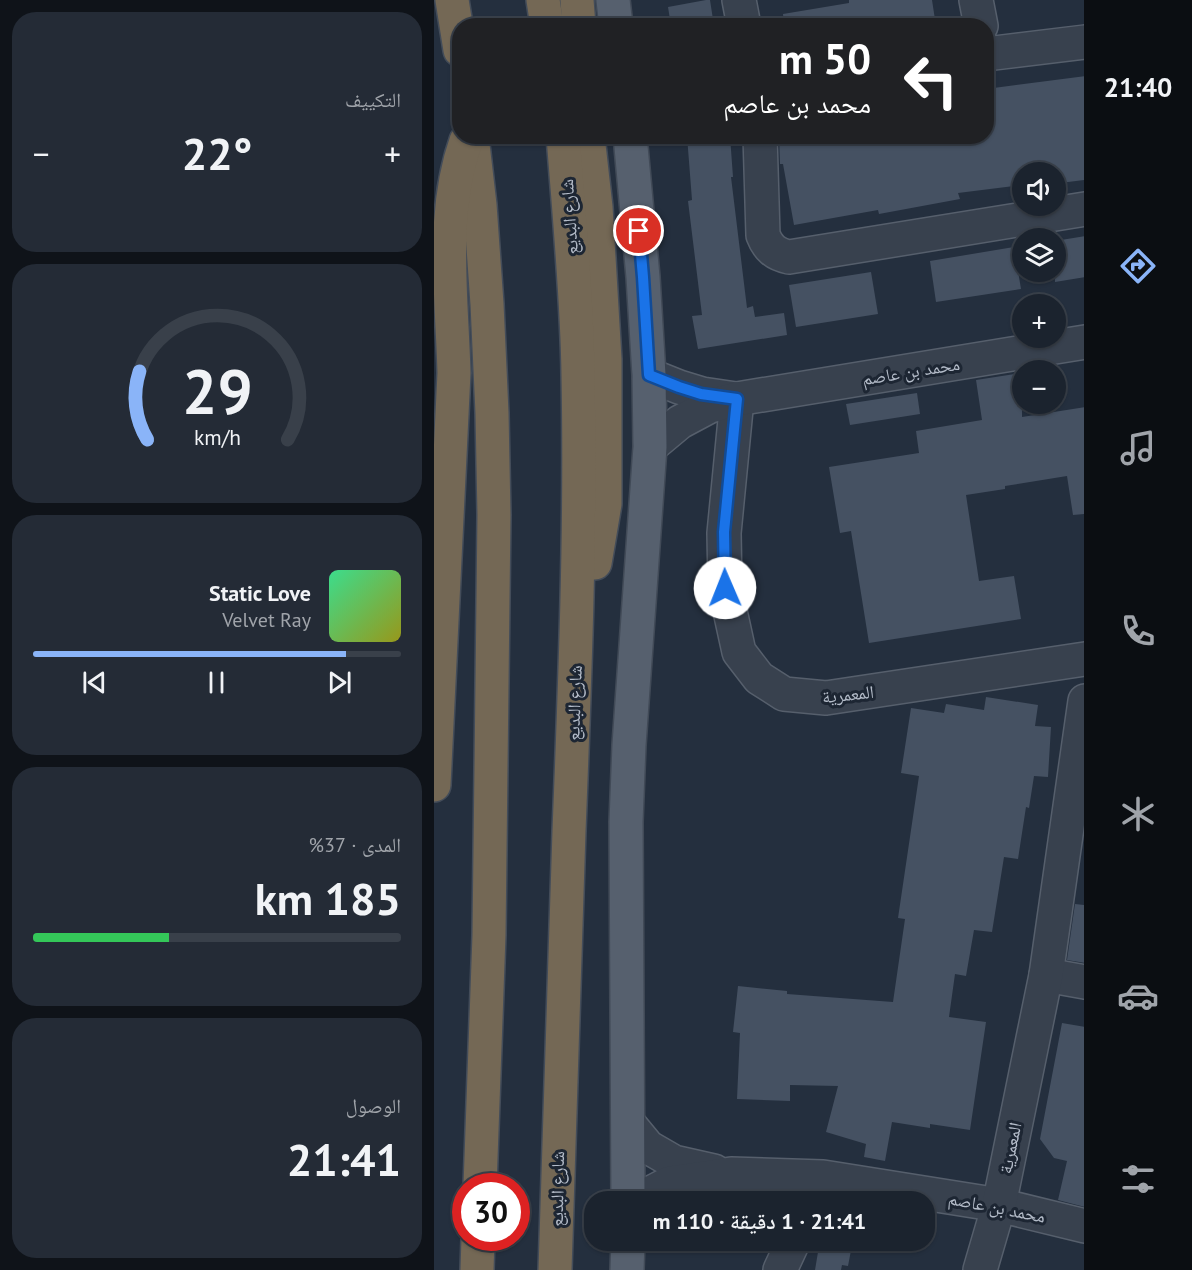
<!DOCTYPE html>
<html lang="ar">
<meta charset="utf-8">
<style>
:root{--surface:#1b232e;--page:#242b36;--text:#f1f3f6;--muted:#a0a4aa;--line:#39404a;--accent:#8ab4f8}
body{margin:0;font-family:"PT Sans","Noto Naskh Arabic",sans-serif;background:var(--page);color:var(--text);direction:rtl;height:100vh;display:flex;flex-direction:column;font-size:22px;white-space:nowrap}
*{box-sizing:border-box;margin:0}
p{font-size:20px;color:var(--muted)}
.icon{flex:none;width:33px;height:33px;fill:none;stroke:currentColor;stroke-width:2;stroke-linecap:round;stroke-linejoin:round}
.map{position:relative;flex:1;overflow:hidden;direction:ltr}
.sheet{display:flex;flex-direction:column;gap:12px;padding:12px;background:#0f1319;width:434px}
.sheet>*{flex:none}
.hud{position:absolute;left:18px;top:18px;width:542px;height:126px;border-radius:24px;box-shadow:0 2px 4px #0004,0 0 0 2px var(--line);direction:rtl;background:#202124;color:#fff;overflow:hidden}
.tools{position:absolute;left:578px;top:162px;display:grid;gap:12px}
.tools a{display:grid;place-items:center;width:54px;height:54px;border-radius:50%;background:var(--surface);box-shadow:0 2px 4px #0004,0 0 0 2px var(--line);font-size:30px}
.speed{position:absolute;left:18px;top:1173px;display:flex;gap:12px;font-size:30px;font-weight:700;text-align:center}
.speed>*{display:grid;place-content:center;width:78px;height:78px;border-radius:50%;background:var(--surface);box-shadow:0 2px 4px #0004,0 0 0 2px var(--line);line-height:1}
.speed .limit{border:9px solid #d22;background:#fff;color:#111}
.pin{position:absolute;display:grid;place-items:center;width:51px;height:51px;color:#fff;margin:-26px;border:3px solid #fff;border-radius:50%;box-shadow:0 2px 6px #0007}
.me{position:absolute;width:66px;margin:-33px;rotate:359deg;stroke-linejoin:round;filter:drop-shadow(0 0 4px #0008)}
.turn{display:flex;align-items:center;gap:21px;height:126px;padding:0 24px;font-size:27px}
.turn .icon{width:78px;height:78px;stroke-width:2.5}
.turn b{display:block;font-size:42px;line-height:51px}
.big{font-size:45px;font-weight:600;line-height:1.1}
.sheet .tile{flex:1;display:flex;flex-direction:column;justify-content:center;gap:9px;min-width:0;padding:0 21px;border-radius:24px;background:var(--page)}
.sheet .dial{align-items:center;gap:0}
.dial svg{height:156px;overflow:visible;fill:none;stroke:var(--line);stroke-width:7;stroke-linecap:round;text-anchor:middle}
.dial text{fill:var(--text);stroke:none}
.song{display:flex;align-items:center;gap:18px}
.cover{width:72px;height:72px;border-radius:9px;background:linear-gradient(135deg,hsl(150 70% 55%),hsl(60 70% 35%))}
.played{height:6px;border-radius:3px;background:linear-gradient(90deg,var(--accent) 85%,var(--line) 85%)}
.keys{display:flex;justify-content:space-around;direction:ltr}
.heat{display:flex;justify-content:space-between;align-items:center;font-size:33px;direction:ltr}
.charge{height:9px;border-radius:4px;background:linear-gradient(90deg,#34c759 37%,var(--line) 0)}
.trip{position:absolute;left:150px;top:1191px;width:351px;height:60px;border-radius:24px;background:var(--surface);box-shadow:0 2px 4px #0004,0 0 0 2px var(--line);font-weight:600;line-height:60px;text-align:center;direction:rtl}
main{display:flex;flex:1;min-height:0}
.dock{display:flex;flex-direction:column;width:108px;justify-content:space-around;align-items:center;background:#0b0e12;color:var(--muted)}
.dock .icon{width:42px;height:42px}
.dock .current{color:var(--accent)}
.dock b{font-size:27px;color:var(--text)}
.map>svg:first-child{display:block}
.building{fill:#455162}
.lines{fill:none;stroke-linecap:round;stroke-linejoin:round}
.minor-casing{stroke:#565f6c;stroke-width:36}
.major-casing{stroke:#414a57;stroke-width:36}
.highway-casing{stroke:#434c59;stroke-width:36}
.minor{stroke:#38414e;stroke-width:33}
.major{stroke:#56606e;stroke-width:33}
.highway{stroke:#746855;stroke-width:33}
.route-casing{stroke:#114b97;stroke-width:15}
.route{stroke:#1a73e8;stroke-width:10}
.labels{text-anchor:middle;dominant-baseline:central;stroke-width:6;stroke-linejoin:round;paint-order:stroke}
.street-label{font-size:18px;fill:#b4bcc9;stroke:#1d2633}
</style>
<main>
<nav class="dock">
<b>21:40</b>
<svg class="icon current" aria-label="directions" viewBox="0 0 24 24"><path d="M12 3l9 9-9 9-9-9zM9 14v-3h6M13 9l2 2-2 2"/></svg>
<svg class="icon" aria-label="music" viewBox="0 0 24 24"><path d="M9 18V5l10-2v13"/><circle cx="6" cy="18" r="3"/><circle cx="16" cy="16" r="3"/></svg>
<svg class="icon" aria-label="phone" viewBox="0 0 24 24"><path d="M5 4h4l2 5-3 2q2 4 5 5l2-3 5 2v4C11 20 4 13 5 4z"/></svg>
<svg class="icon" aria-label="climate" viewBox="0 0 24 24"><path d="M12 3v18M4 7l16 10M4 17L20 7"/></svg>
<svg class="icon" aria-label="car" viewBox="0 0 24 24"><path d="M5 17H2v-5l4-1 3-4h7l3 4 3 1v5h-3M9 17h6M6 11h13"/><circle cx="7" cy="17" r="2"/><circle cx="17" cy="17" r="2"/></svg>
<svg class="icon" aria-label="filters" viewBox="0 0 24 24"><path d="M4 7h16M4 17h16"/><circle cx="9" cy="7" r="2"/><circle cx="15" cy="17" r="2"/></svg>
</nav>
<div class="map">
<svg width="651" height="1270" viewBox="0 0 651 1270">
<rect width="100%" height="100%" fill="#242f3e"/>
<!-- building -->
<g class="building">
<path d="M272 0H276L280 26H237L234 7Z"/>
<path d="M415 0H498L502 26H350L349 14 415 3Z"/>
<path d="M651 76V180L626 183 625 172H588V185L524 193 526 199 445 214 444 210 360 225 349 164H346L345 136H552V89Z"/>
<path d="M253 136H296L299 177H297L313 308 319 306 321 317 350 313 353 335 264 349 258 316 268 315 254 201 258 200Z"/>
<path d="M651 236V277L621 282V241Z"/>
<path d="M580 247 587 289 502 302 496 261Z"/>
<path d="M437 272 444 314 362 327 355 285Z"/>
<path d="M588 373V417L651 407V514L639 515 633 476 571 486V489L532 495 545 581 580 576 587 619 435 643 417 531 406 533 395 467 485 453 482 431 548 420 542 380Z"/>
<path d="M483 393 486 414 416 425 412 404Z"/>
<path d="M552 697 604 705 601 726 617 727 614 777 600 776 595 808 592 807 584 859 570 857 558 932 540 930 532 976 521 974 515 1017 552 1022 536 1130 496 1124V1128L458 1122 451 1161 430 1157 432 1144 392 1132 404 1086 356 1085V1101L303 1099 306 1033 299 1032 304 986 353 991V994L459 1002 471 919 464 918 485 776 467 773 477 708 510 713 512 704 550 710Z"/>
<path d="M641 904 651 905V963L633 960Z"/>
<path d="M628 1023 651 1027V1207L624 1200 633 1161 620 1158 606 1139Z"/>
<path d="M386 1240H419L414 1266 408 1265 407 1270H381Z"/>
</g>
<g class="lines">
<!-- minor casing -->
<g class="minor-casing">
<g id="minor">
<path d="M305 0 310 26"/>
<path d="M542 0 547 26"/>
<path d="M552 54 651 42"/>
<path d="M326 136 329 235C334 248 341 254 355 257L651 209"/>
<path d="M215 375 245 387 268 394 302 399"/>
<path d="M303 399 290 533 291 588 305 652 325 678 350 694 392 698 651 659"/>
<path d="M216 447 246 422 276 406 303 399 651 342"/>
<path d="M612 975 651 982"/>
<path d="M195 1124 214 1147 240 1162 280 1171"/>
<path d="M208 1202 213 1195 236 1183 297 1174 389 1177 565 1205 651 1226"/>
<path d="M346 1270 360 1240"/>
<path d="M546 1270 565 1205 612 975 651 701"/>
</g>
</g>
<!-- major casing -->
<g class="major-casing">
<g id="major">
<path d="M179 0 182 26"/>
<path d="M194 1202 192 822 195 745 216 447 215 375 209 277 196 136"/>
<path d="M193 1270 194 1240"/>
</g>
</g>
<!-- highway casing -->
<g class="highway-casing">
<g id="highway">
<path d="M18 0 26 50"/>
<path d="M109 0 113 26"/>
<path d="M143 0 145 26"/>
<path d="M38 136 46 205 53 304 58 413 60 515 55 935 46 1186"/>
<path d="M154 136 162 207 171 359V504L161 563"/>
<path d="M0 785 20 373C18 296 6 215 32 141"/>
<path d="M43 1270 44 1238"/>
<path d="M121 1270C125 1124 130 978 135 831 141 679 147 528 144 375 143 296 135 216 129 136"/>
</g>
</g>
<!-- minor -->
<use href="#minor" class="minor"/>
<!-- major -->
<use href="#major" class="major"/>
<!-- highway -->
<use href="#highway" class="highway"/>
</g>
<g class="lines">
<!-- route casing -->
<g class="route-casing">
<path id="route" d="M205 231 209 277 215 375 245 387 267 394 303 399 290 532 291 588"/>
</g>
<!-- route -->
<use href="#route" class="route"/>
</g>
<g class="labels">
<!-- street labels -->
<g class="street-label">
<text transform="translate(135 217) rotate(-94)">شارع البديع</text>
<text transform="translate(477 371) rotate(-9)">محمد بن عاصم</text>
<text transform="translate(414 694) rotate(-6)">المعمرية</text>
<text transform="translate(140 703) rotate(-88)">شارع البديع</text>
<text transform="translate(576 1148) rotate(-78)">المعمرية</text>
<text transform="translate(123 1189) rotate(-89)">شارع البديع</text>
<text transform="translate(563 1207) rotate(11)">محمد بن عاصم</text>
</g>
</g>
</svg>
<div class="tools">
<a><svg class="icon" aria-label="sound" viewBox="0 0 24 24"><path d="M4 9h4l5-4v14l-5-4H4zM17 9q2 3 0 6"/></svg></a>
<a><svg class="icon" aria-label="layers" viewBox="0 0 24 24"><path d="M12 4l9 5-9 5-9-5zM3 14l9 5 9-5"/></svg></a>
<a>+</a>
<a>−</a>
</div>
<div class="speed"><div class="limit">30</div></div>
<div class="pin" style="left:205px;top:231px;background:#d93025"><svg class="icon" aria-label="arrive" viewBox="0 0 24 24"><path d="M6 21V4h12l-3 4 3 4H6"/></svg></div>
<svg class="me" style="left:291px;top:588px" viewBox="-20 -20 40 40"><circle r="19" fill="#fff"/><path d="M0-13L10 11 0 6-10 11z" fill="#1a73e8"/></svg>
<div class="trip">21:41 · 1 دقيقة · 110 m</div>
<div class="hud">
<div class="turn"><svg class="icon" aria-label="left" viewBox="0 0 24 24"><path d="M17 20v-9H6M10 6l-5 5 5 5"/></svg><div><b>50 m</b>محمد بن عاصم</div></div>
</div>
</div>
<section class="sheet">
<div class="tile"><p>التكييف</p>
<div class="heat"><a>−</a><b class="big">22°</b><a>+</a></div>
</div>
<div class="tile dial"><svg viewBox="0 0 100 80">
<path d="M14 69A42 42 0 1 1 86 69"/>
<path d="M14 69A42 42 0 0 1 10 34" stroke="#8ab4f8"/>
<text x="50" y="56" font-size="32" font-weight="700">29</text>
<text x="50" y="72" font-size="11">km/h</text>
</svg></div>
<div class="tile">
<div class="song"><i class="cover"></i><div><b>Static Love</b><p>Velvet Ray</p></div></div>
<div class="played"></div>
<div class="keys"><svg class="icon" aria-label="previous" viewBox="0 0 24 24"><path d="M18 5L8 12l10 7zM5 5v14"/></svg><svg class="icon" aria-label="pause" viewBox="0 0 24 24"><path d="M8 5v14M16 5v14"/></svg><svg class="icon" aria-label="next" viewBox="0 0 24 24"><path d="M6 5l10 7-10 7zM19 5v14"/></svg></div>
</div>
<div class="tile"><p>المدى · 37%</p><b class="big">185 km</b><div class="charge"></div></div>
<div class="tile"><p>الوصول</p><b class="big">21:41</b></div>
</section>
</main>
